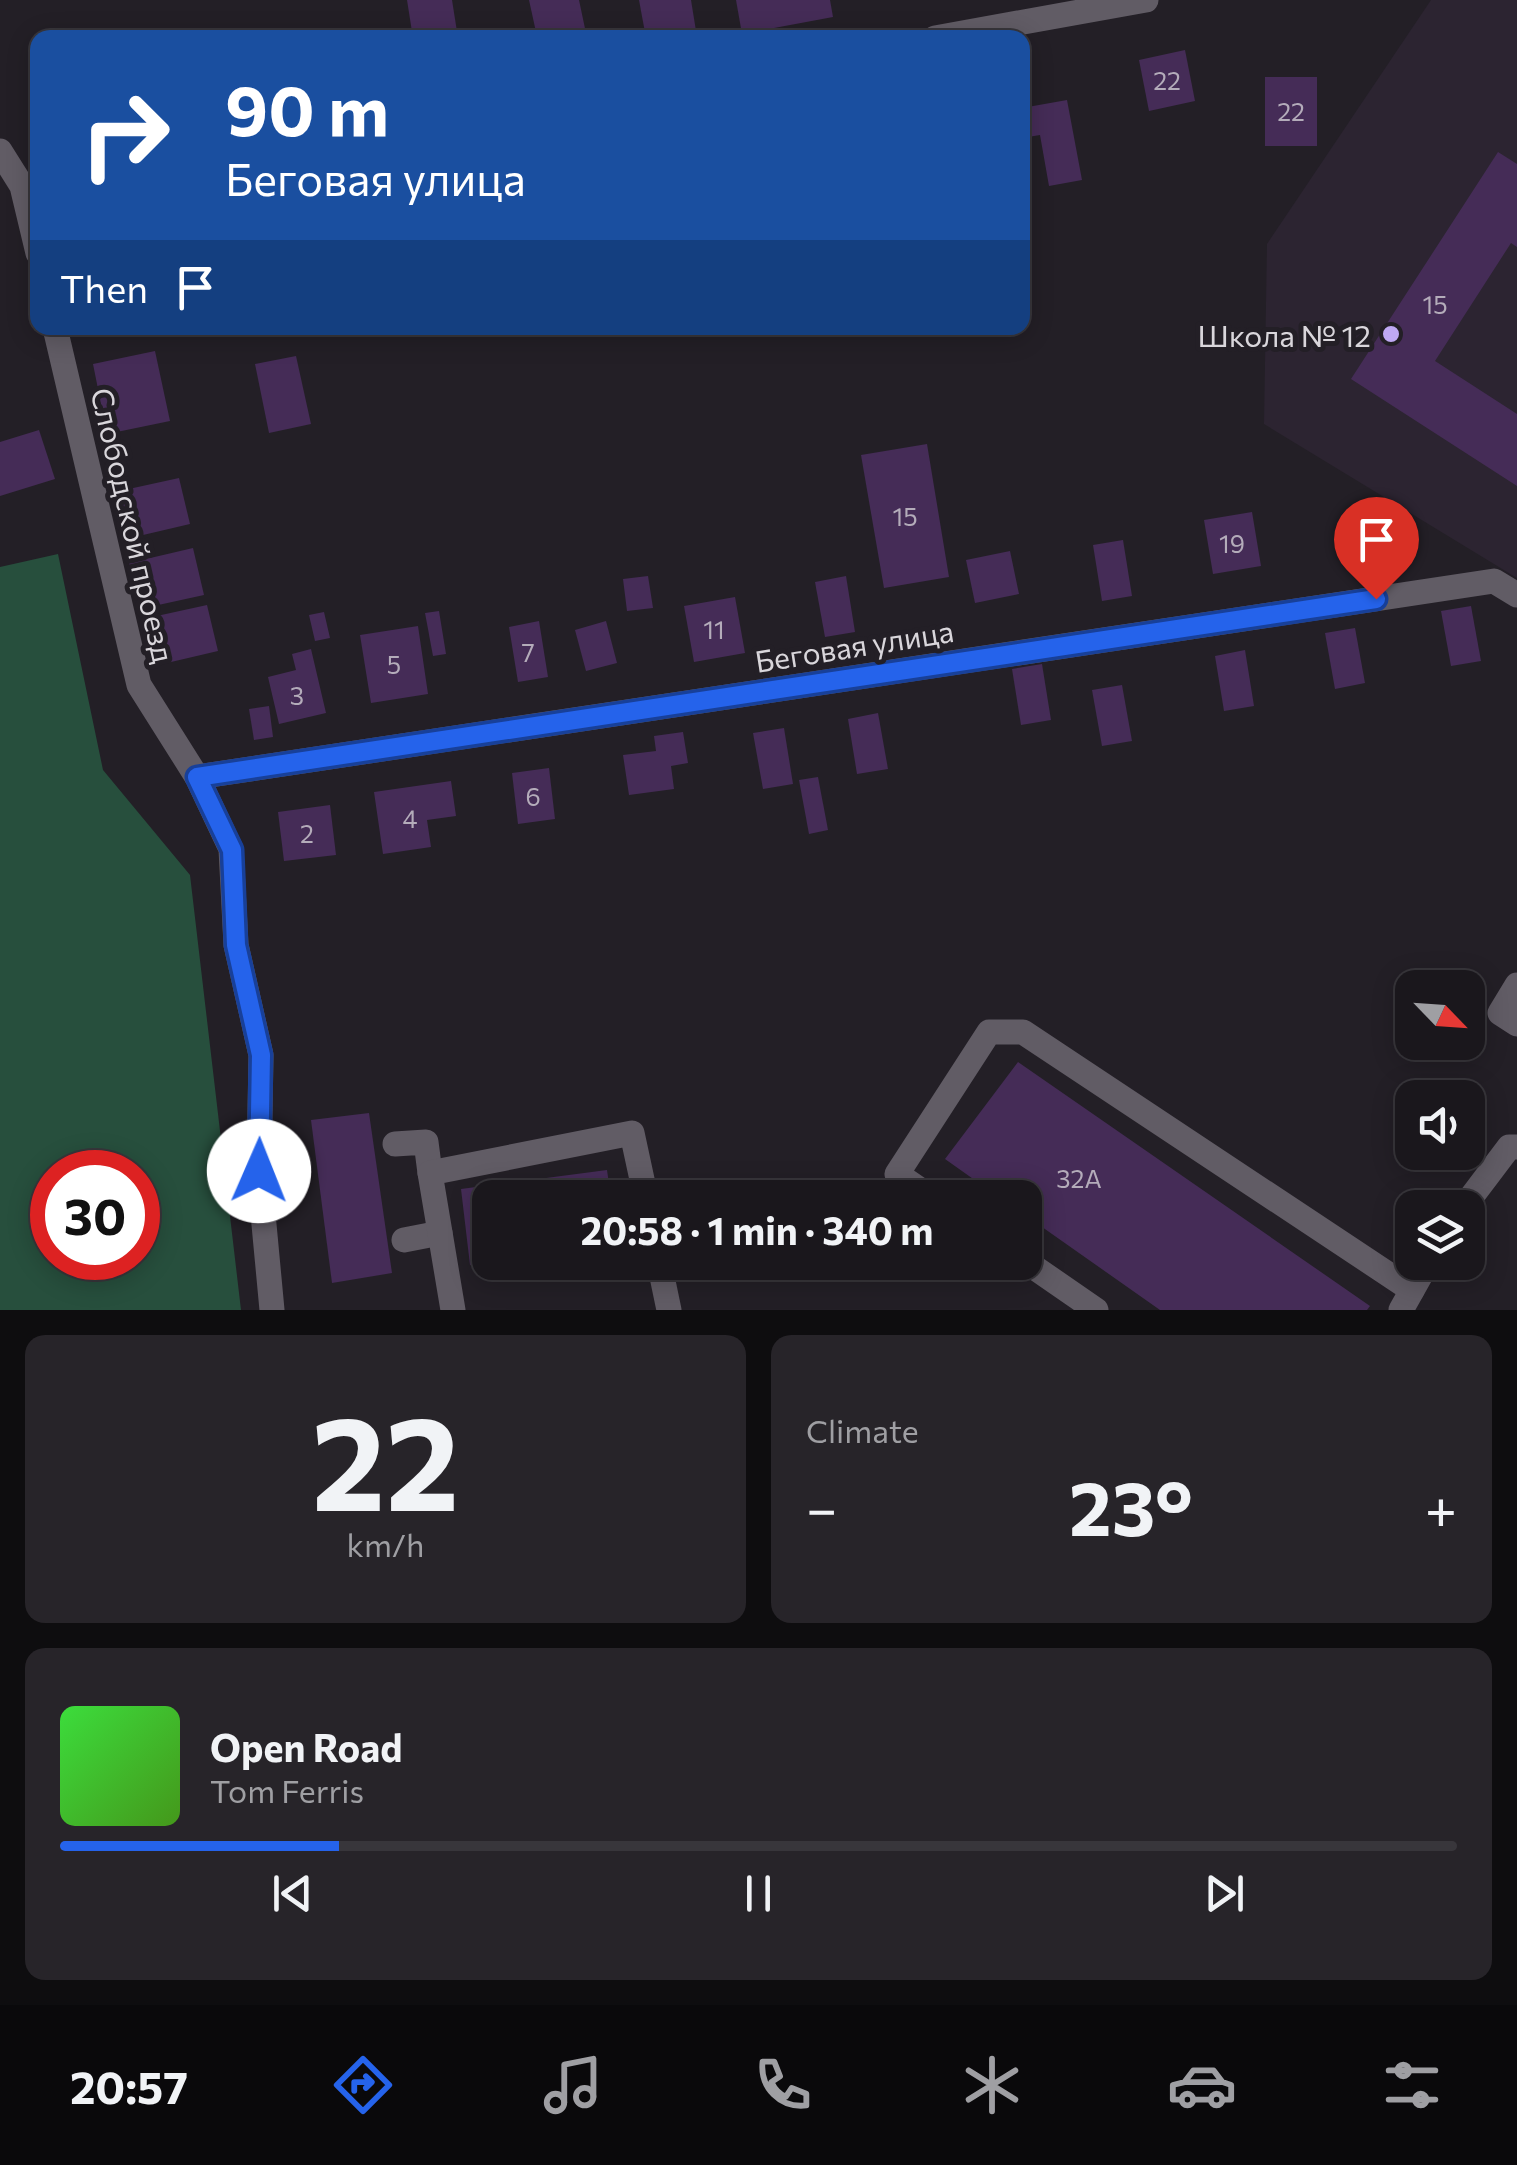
<!DOCTYPE html>
<meta charset="utf-8">
<style>
:root{--surface:#1a171c;--page:#272429;--text:#f1f3f6;--muted:#9f9fa3;--line:#38363b;--accent:#2563eb}
body{margin:0;font-family:Commissioner,sans-serif;background:var(--page);color:var(--text);height:100vh;display:flex;flex-direction:column;font-size:38px;white-space:nowrap}
*{box-sizing:border-box;margin:0}
p{font-size:32px;color:var(--muted)}
.icon{flex:none;width:55px;height:55px;fill:none;stroke:currentColor;stroke-width:2;stroke-linecap:round;stroke-linejoin:round}
.map{position:relative;height:1310px;overflow:hidden}
.details{display:flex;flex-direction:column;gap:25px;padding:25px;background:#0e0d0f;flex:1}
.details>*{flex:none}
.guide{position:absolute;left:30px;top:30px;width:1000px;height:305px;border-radius:20px;box-shadow:0 5px 25px #0003,0 0 0 2px var(--line);background:#1a4fa0;color:#fff;overflow:hidden}
.needle{width:65px;rotate:115deg}
.fabs{position:absolute;left:1395px;top:970px;display:grid;gap:20px}
.fabs a{display:grid;place-items:center;width:90px;height:90px;border-radius:20px;background:var(--surface);box-shadow:0 5px 25px #0003,0 0 0 2px var(--line);font-size:50px}
.speed{position:absolute;left:30px;top:1150px;display:flex;gap:20px;font-size:50px;font-weight:700;text-align:center}
.speed>*{display:grid;place-content:center;width:130px;height:130px;border-radius:50%;background:var(--surface);box-shadow:0 5px 25px #0003,0 0 0 2px var(--line);line-height:1}
.speed .limit{border:15px solid #d22;background:#fff;color:#111}
.pin{position:absolute;display:grid;place-items:center;width:85px;height:85px;color:#fff;margin:-102px -42px;border-radius:50% 50% 50% 0;rotate:-45deg;box-shadow:0 0 10px #0007}
.pin .icon{rotate:45deg}
.me{position:absolute;width:110px;margin:-55px;rotate:1deg;stroke-linejoin:round;filter:drop-shadow(0 0 8px #0008)}
.turn{display:flex;align-items:center;gap:35px;height:210px;padding:0 30px;font-size:45px}
.turn .icon{width:130px;height:130px;stroke-width:2.5}
.turn b{display:block;font-size:70px;line-height:85px}
.then{display:flex;align-items:center;height:95px;padding:0 30px;background:#0003;gap:20px;font-size:38px}
.big{font-size:75px;font-weight:700;line-height:1.1}
.details .widget{flex:1;display:flex;flex-direction:column;justify-content:center;gap:15px;min-width:0;padding:0 35px;border-radius:20px;background:var(--page)}
.details .dial{align-items:center;gap:0}
.dial b{font-size:130px;line-height:1}
.song{display:flex;align-items:center;gap:30px}
.cover{width:120px;height:120px;border-radius:15px;background:linear-gradient(135deg,hsl(120 70% 55%),hsl(100 70% 35%))}
.played{height:10px;border-radius:5px;background:linear-gradient(90deg,var(--accent) 20%,var(--line) 20%)}
.keys{display:flex;justify-content:space-around;direction:ltr}
.heat{display:flex;justify-content:space-between;align-items:center;font-size:55px;direction:ltr}
.details .tiles{flex:1;display:grid;gap:25px;grid-template-columns:1fr 1fr}
.widget:last-child{grid-column:span 2}
.trip{position:absolute;left:472px;top:1180px;width:570px;height:100px;border-radius:20px;background:var(--surface);box-shadow:0 5px 25px #0003,0 0 0 2px var(--line);font-weight:700;line-height:100px;text-align:center}
.tab-bar{display:flex;height:160px;justify-content:space-around;align-items:center;background:#0a090b;color:var(--muted)}
.tab-bar .icon{width:70px;height:70px}
.tab-bar .on{color:var(--accent)}
.tab-bar b{font-size:45px;color:var(--text)}
.map>svg:first-child{display:block}
.built{fill:#2c2431}
.green{fill:#274f3d;fill-rule:evenodd}
.building{fill:#452c57}
.lines{fill:none;stroke-linecap:round;stroke-linejoin:round}
.minor{stroke:#615c65;stroke-width:25}
.route-casing{stroke:#184099;stroke-width:25}
.route{stroke:#2563eb;stroke-width:18}
.poi-dot{fill:#bfa9f4;stroke:#231f26;stroke-width:4}
.labels{text-anchor:middle;dominant-baseline:central;stroke-width:10;stroke-linejoin:round;paint-order:stroke}
.number-label{font-size:25px;fill:#b4acba}
.poi-label{font-size:30px;fill:#d9d6db;stroke:#231f26;text-anchor:end}
.street-label{font-size:30px;fill:#d9d6db;stroke:#231f26}
</style>
<div class="map">
<svg width="1517" height="1310" viewBox="0 0 1517 1310">
<rect width="100%" height="100%" fill="#231f26"/>
<!-- built -->
<path class="built" d="M1431 0H1517V578L1264 424 1267 244Z"/>
<!-- green -->
<path class="green" d="M58 554 103 770 190 875 241 1310H0V567ZM52 1172H138V1258H52Z"/>
<!-- building -->
<g class="building">
<path d="M407 0H452L458 38H413Z"/>
<path d="M529 0H579L587 38H519L536 32Z"/>
<path d="M639 0H691L696 31 646 38Z"/>
<path d="M736 0H830L833 17 742 34Z"/>
<path d="M1185 50 1195 101 1149 111 1139 60Z"/>
<rect x="1265" y="77" width="52" height="69"/>
<path d="M1067 100 1082 180 1049 186 1040 135 1022 138V108Z"/>
<path d="M1498 152 1517 164V247L1511 243 1435 361 1517 414V486L1351 379Z"/>
<path d="M155 351 170 421 107 434 93 364Z"/>
<path d="M296 356 311 424 269 433 255 364Z"/>
<path d="M39 430 55 479 0 496V442Z"/>
<path d="M927 444 949 577 884 588 861 455Z"/>
<path d="M179 478 190 524 126 539 115 492Z"/>
<path d="M1252 512 1261 566 1213 574 1204 520Z"/>
<path d="M1123 540 1132 596 1102 601 1093 545Z"/>
<path d="M193 548 204 595 140 609 129 563Z"/>
<path d="M1010 551 1019 594 975 603 966 560Z"/>
<path d="M648 576 653 608 627 611 623 579Z"/>
<path d="M846 576 855 632 825 637 815 582Z"/>
<path d="M735 597 745 653 694 662 684 606Z"/>
<path d="M207 605 218 651 154 666 143 619Z"/>
<path d="M1471 606 1481 661 1451 666 1441 611Z"/>
<path d="M439 611 446 654 433 656 425 613Z"/>
<path d="M324 612 330 638 315 641 309 615Z"/>
<path d="M539 621 548 677 518 682 509 627Z"/>
<path d="M606 621 617 663 586 671 575 630Z"/>
<path d="M418 626 428 694 371 703 360 635Z"/>
<path d="M1355 628 1365 683 1335 689 1325 633Z"/>
<path d="M311 649 326 713 279 724 268 677 296 670 292 654Z"/>
<path d="M1245 650 1254 706 1224 711 1215 656Z"/>
<path d="M1042 664 1051 720 1021 725 1012 669Z"/>
<path d="M1122 685 1132 741 1102 746 1092 690Z"/>
<path d="M269 706 273 737 254 740 249 709Z"/>
<path d="M878 713 888 769 857 774 848 719Z"/>
<path d="M784 728 793 784 763 789 753 733Z"/>
<path d="M683 732 688 763 671 766 674 789 629 795 623 755 656 751 654 736Z"/>
<path d="M549 768 555 819 518 824 512 773Z"/>
<path d="M818 777 828 830 809 834 799 780Z"/>
<path d="M451 781 456 816 427 820 431 847 383 854 374 792Z"/>
<path d="M330 805 336 855 284 861 278 812Z"/>
<path d="M1018 1062 1370 1306 1367 1310H1160L1025 1215V1198H1000L945 1159Z"/>
<path d="M369 1113 392 1273 332 1283 311 1120Z"/>
<path d="M607 1170 611 1198H490V1262L470 1265 461 1189Z"/>
</g>
<g class="lines">
<!-- minor -->
<g class="minor">
<path d="M935 38 1146 0"/>
<path d="M0 151 22 186 38 253"/>
<path d="M55 328 139 685 197 777 231 849 236 945 261 1055 259 1171 272 1310"/>
<path d="M197 777 1494 581 1517 595"/>
<path d="M1517 985 1500 1013 1517 1024"/>
<path d="M395 1144 426 1142 430 1173"/>
<path d="M932 1198 897 1174 989 1032H1023L1412 1290"/>
<path d="M1463 1208 1509 1147H1517"/>
<path d="M404 1240 440 1233"/>
<path d="M1025 1261 1096 1310"/>
<path d="M659 1262 669 1310"/>
<path d="M453 1310 430 1173 632 1133 646 1198"/>
<path d="M1401 1310 1428 1262"/>
</g>
</g>
<g class="lines">
<!-- route casing -->
<g class="route-casing">
<path id="route" d="M259 1171 261 1055 236 945 232 850 197 777 1376 599"/>
</g>
<!-- route -->
<use href="#route" class="route"/>
</g>
<!-- markers -->
<circle class="poi-dot" cx="1391" cy="334" r="10"/>
<g class="labels">
<!-- number labels -->
<g class="number-label">
<text x="1167" y="80">22</text>
<text x="1291" y="111">22</text>
<text x="1435" y="304">15</text>
<text x="905" y="516">15</text>
<text x="1232" y="543">19</text>
<text x="714" y="629">11</text>
<text x="528" y="652">7</text>
<text x="394" y="664">5</text>
<text x="297" y="695">3</text>
<text x="533" y="796">6</text>
<text x="410" y="818">4</text>
<text x="307" y="833">2</text>
<text x="1079" y="1178">32А</text>
</g>
<!-- poi labels -->
<g class="poi-label">
<text x="1371" y="334">Школа № 12</text>
</g>
<!-- street labels -->
<g class="street-label">
<text transform="translate(134 525) rotate(77)">Слободской проезд</text>
<text transform="translate(854 645) rotate(-9)">Беговая улица</text>
</g>
</g>
</svg>
<div class="fabs">
<a><svg class="needle" viewBox="-14 -14 28 28"><path d="M0-13l5 13h-10z" fill="#e53935"/><path d="M0 13l5-13h-10z" fill="#9f9fa3"/></svg></a>
<a><svg class="icon" aria-label="sound" viewBox="0 0 24 24"><path d="M4 9h4l5-4v14l-5-4H4zM17 9q2 3 0 6"/></svg></a>
<a><svg class="icon" aria-label="layers" viewBox="0 0 24 24"><path d="M12 4l9 5-9 5-9-5zM3 14l9 5 9-5"/></svg></a>
</div>
<div class="speed"><div class="limit">30</div></div>
<div class="pin" style="left:1376px;top:599px;background:#d93025"><svg class="icon" aria-label="arrive" viewBox="0 0 24 24"><path d="M6 21V4h12l-3 4 3 4H6"/></svg></div>
<svg class="me" style="left:259px;top:1171px" viewBox="-20 -20 40 40"><circle r="19" fill="#fff"/><path d="M0-13L10 11 0 6-10 11z" fill="#2563eb"/></svg>
<div class="trip">20:58 · 1 min · 340 m</div>
<div class="guide">
<div class="turn"><svg class="icon" aria-label="right" viewBox="0 0 24 24"><path d="M7 20v-9h11M14 6l5 5-5 5"/></svg><div><b>90 m</b>Беговая улица</div></div>
<div class="then">Then<svg class="icon" aria-label="arrive" viewBox="0 0 24 24"><path d="M6 21V4h12l-3 4 3 4H6"/></svg></div>
</div>
</div>
<section class="details">
<div class="tiles">
<div class="widget dial"><b>22</b><p>km/h</p></div>
<div class="widget"><p>Climate</p>
<div class="heat"><a>−</a><b class="big">23°</b><a>+</a></div>
</div>
<div class="widget">
<div class="song"><i class="cover"></i><div><b>Open Road</b><p>Tom Ferris</p></div></div>
<div class="played"></div>
<div class="keys"><svg class="icon" aria-label="previous" viewBox="0 0 24 24"><path d="M18 5L8 12l10 7zM5 5v14"/></svg><svg class="icon" aria-label="pause" viewBox="0 0 24 24"><path d="M8 5v14M16 5v14"/></svg><svg class="icon" aria-label="next" viewBox="0 0 24 24"><path d="M6 5l10 7-10 7zM19 5v14"/></svg></div>
</div>
</div>
</section>
<nav class="tab-bar">
<b>20:57</b>
<svg class="icon on" aria-label="directions" viewBox="0 0 24 24"><path d="M12 3l9 9-9 9-9-9zM9 14v-3h6M13 9l2 2-2 2"/></svg>
<svg class="icon" aria-label="music" viewBox="0 0 24 24"><path d="M9 18V5l10-2v13"/><circle cx="6" cy="18" r="3"/><circle cx="16" cy="16" r="3"/></svg>
<svg class="icon" aria-label="phone" viewBox="0 0 24 24"><path d="M5 4h4l2 5-3 2q2 4 5 5l2-3 5 2v4C11 20 4 13 5 4z"/></svg>
<svg class="icon" aria-label="climate" viewBox="0 0 24 24"><path d="M12 3v18M4 7l16 10M4 17L20 7"/></svg>
<svg class="icon" aria-label="car" viewBox="0 0 24 24"><path d="M5 17H2v-5l4-1 3-4h7l3 4 3 1v5h-3M9 17h6M6 11h13"/><circle cx="7" cy="17" r="2"/><circle cx="17" cy="17" r="2"/></svg>
<svg class="icon" aria-label="filters" viewBox="0 0 24 24"><path d="M4 7h16M4 17h16"/><circle cx="9" cy="7" r="2"/><circle cx="15" cy="17" r="2"/></svg>
</nav>
